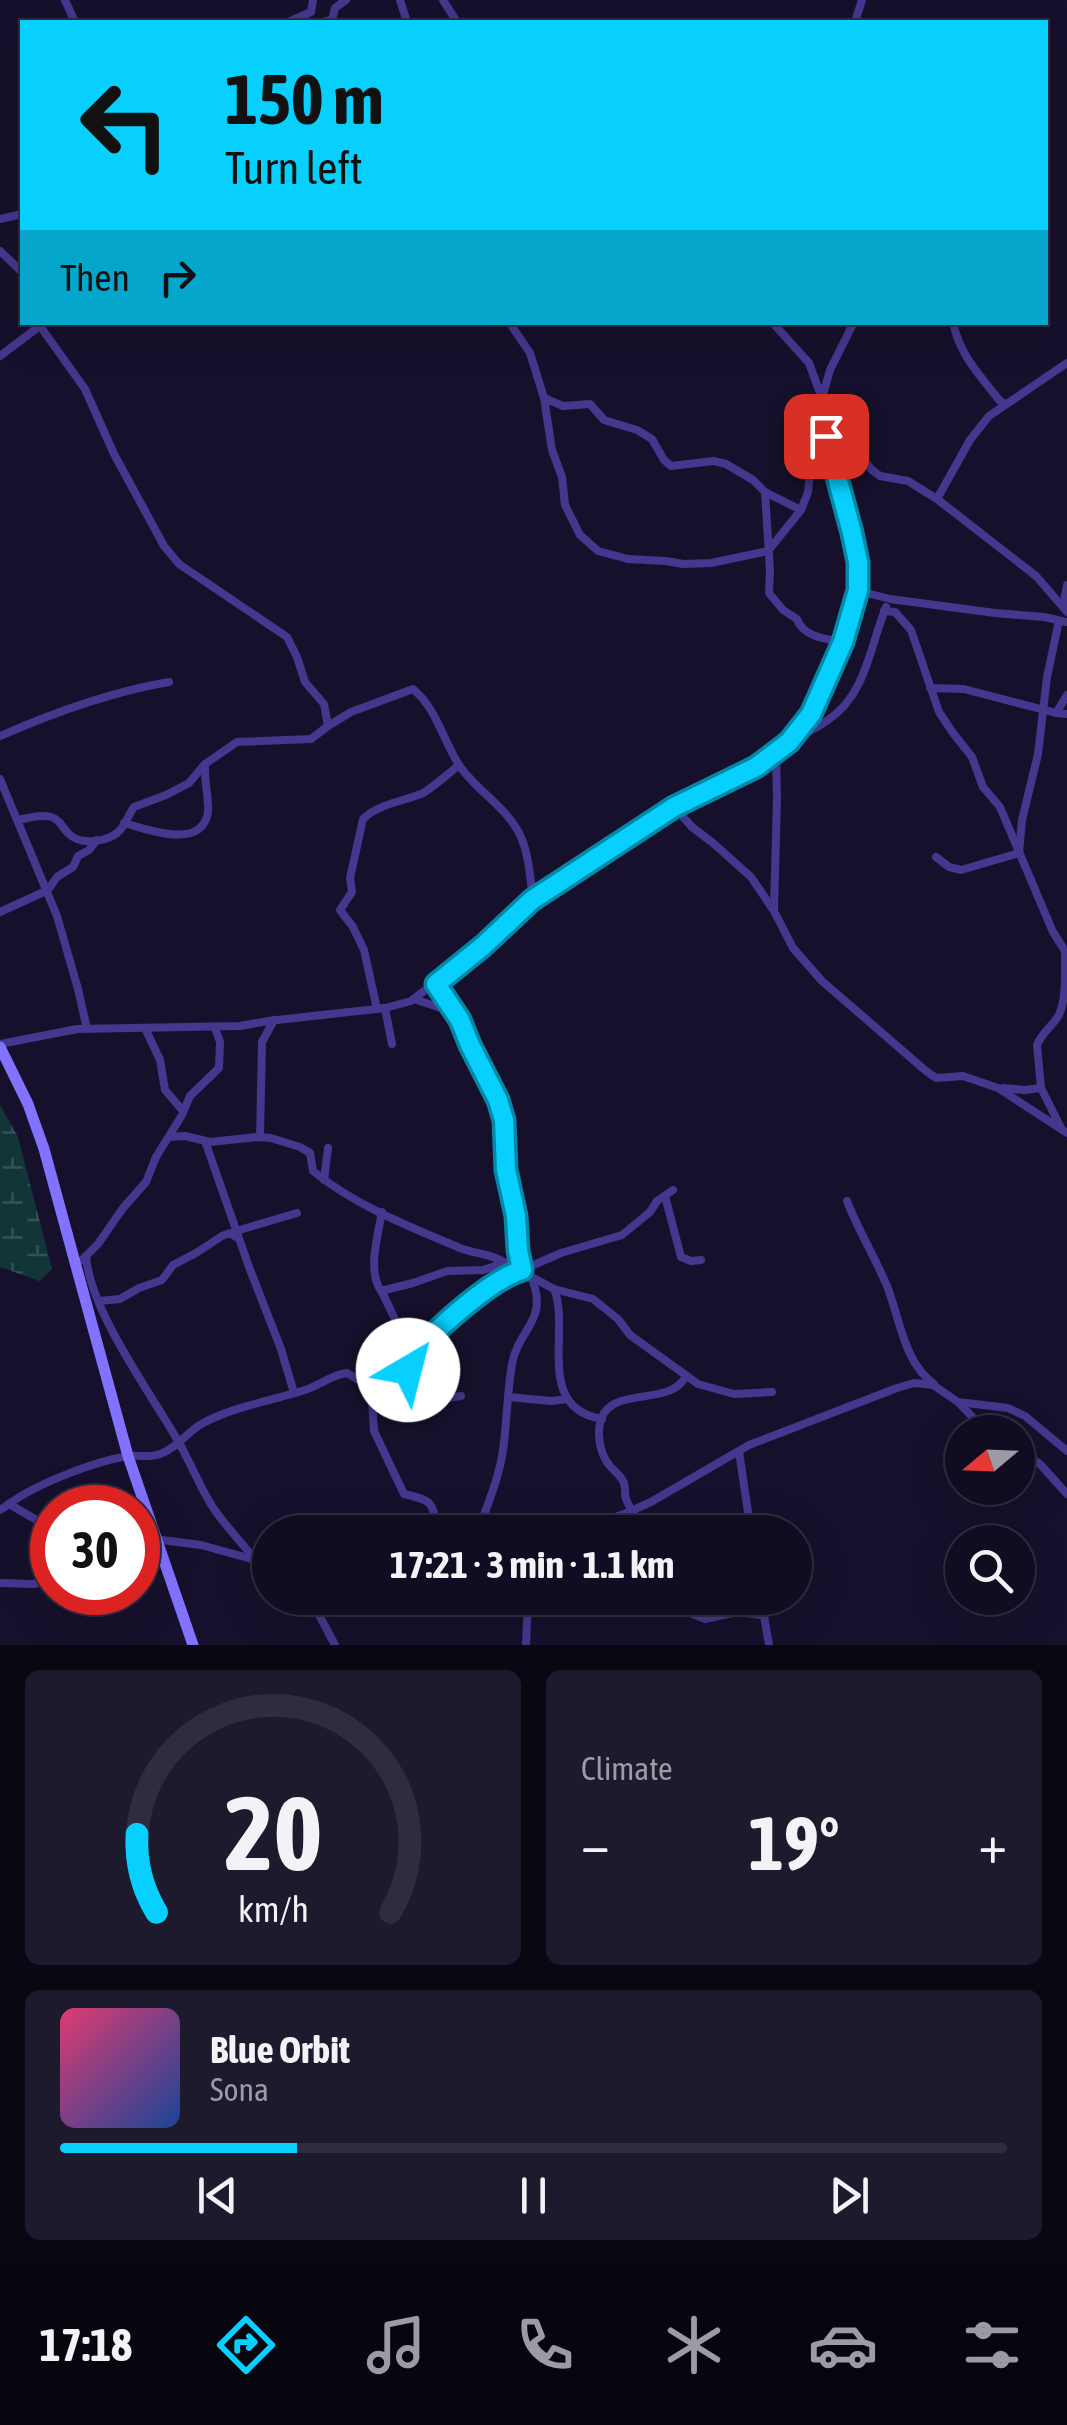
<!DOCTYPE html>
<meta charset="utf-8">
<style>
:root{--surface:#110c21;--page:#1e1a2e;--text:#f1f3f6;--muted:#9c9ba5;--line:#302c3f;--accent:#07d0ff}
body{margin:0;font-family:"Asap Condensed",sans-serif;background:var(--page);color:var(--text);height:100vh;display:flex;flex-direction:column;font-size:38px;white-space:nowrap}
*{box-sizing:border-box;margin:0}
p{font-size:32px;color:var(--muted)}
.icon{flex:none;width:55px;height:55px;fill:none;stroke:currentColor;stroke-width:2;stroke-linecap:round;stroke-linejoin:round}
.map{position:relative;height:1645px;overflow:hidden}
.panel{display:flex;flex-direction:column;gap:25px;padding:25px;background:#090712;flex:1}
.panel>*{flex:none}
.top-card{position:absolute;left:20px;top:20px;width:1028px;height:305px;border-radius:0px;box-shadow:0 10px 40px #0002,0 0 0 2px var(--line);background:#07d0ff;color:#111;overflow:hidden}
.needle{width:65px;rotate:251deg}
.buttons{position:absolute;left:945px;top:1415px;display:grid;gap:20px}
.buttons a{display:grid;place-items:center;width:90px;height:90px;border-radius:50%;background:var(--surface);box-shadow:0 10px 40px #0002,0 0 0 2px var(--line);font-size:50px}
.speed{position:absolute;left:30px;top:1485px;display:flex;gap:20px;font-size:50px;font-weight:700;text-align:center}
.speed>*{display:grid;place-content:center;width:130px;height:130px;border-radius:50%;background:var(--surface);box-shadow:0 10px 40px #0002,0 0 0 2px var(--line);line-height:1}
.speed .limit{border:15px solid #d22;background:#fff;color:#111}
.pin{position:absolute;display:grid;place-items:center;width:85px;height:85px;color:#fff;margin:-42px;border-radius:20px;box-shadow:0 5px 15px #0006}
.me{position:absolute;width:110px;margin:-55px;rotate:37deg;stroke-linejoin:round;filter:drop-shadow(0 0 8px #0008)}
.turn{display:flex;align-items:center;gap:35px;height:210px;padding:0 40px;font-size:45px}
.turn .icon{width:130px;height:130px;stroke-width:2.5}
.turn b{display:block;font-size:70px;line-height:85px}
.then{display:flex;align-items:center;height:95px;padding:0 40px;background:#0003;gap:20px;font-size:38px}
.big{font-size:75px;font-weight:700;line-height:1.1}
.panel .widget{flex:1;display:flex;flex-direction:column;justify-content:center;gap:15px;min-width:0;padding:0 35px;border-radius:15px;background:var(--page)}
.panel .dial{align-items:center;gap:0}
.dial svg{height:260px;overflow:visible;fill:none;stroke:var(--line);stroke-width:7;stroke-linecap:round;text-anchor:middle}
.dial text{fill:var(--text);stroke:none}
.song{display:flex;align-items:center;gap:30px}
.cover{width:120px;height:120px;border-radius:15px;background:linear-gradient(135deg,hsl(340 70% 55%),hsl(220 70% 35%))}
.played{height:10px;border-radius:5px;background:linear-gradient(90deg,var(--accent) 25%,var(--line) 25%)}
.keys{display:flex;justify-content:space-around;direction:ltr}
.heat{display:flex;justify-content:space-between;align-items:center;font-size:55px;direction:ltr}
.panel .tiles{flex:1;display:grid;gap:25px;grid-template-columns:1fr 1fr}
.widget:last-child{grid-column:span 2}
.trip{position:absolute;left:252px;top:1515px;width:560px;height:100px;border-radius:50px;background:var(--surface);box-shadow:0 10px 40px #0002,0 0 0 2px var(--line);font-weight:700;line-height:100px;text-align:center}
.tab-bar{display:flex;height:160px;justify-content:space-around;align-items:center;background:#07050d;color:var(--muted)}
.tab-bar .icon{width:70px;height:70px}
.tab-bar .selected{color:var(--accent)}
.tab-bar b{font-size:45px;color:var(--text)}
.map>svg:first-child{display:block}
.wetland{fill:url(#wetland-marsh)}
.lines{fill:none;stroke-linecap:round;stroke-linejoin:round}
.street{stroke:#43388e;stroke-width:8}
.secondary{stroke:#8272ff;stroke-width:11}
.route-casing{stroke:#0587a6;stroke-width:25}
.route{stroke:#07d0ff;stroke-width:18}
</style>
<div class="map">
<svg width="1067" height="1645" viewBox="0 0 1067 1645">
<defs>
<pattern id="wetland-marsh" width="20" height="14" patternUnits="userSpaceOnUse" patternTransform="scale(2.5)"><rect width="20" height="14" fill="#123537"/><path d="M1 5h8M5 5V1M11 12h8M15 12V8" fill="none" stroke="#345255"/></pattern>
</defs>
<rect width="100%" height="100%" fill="#17102c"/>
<!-- wetland -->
<path class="wetland" d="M0 1105 18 1137 52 1269 40 1281 0 1267Z"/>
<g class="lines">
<!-- street -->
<g class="street">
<path d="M65 0 75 22"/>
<path d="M400 0 407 22"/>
<path d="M443 0 457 22"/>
<path d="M288 22 311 12 313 0"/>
<path d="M322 22 332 20 335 8 346 0"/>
<path d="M855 22 862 0"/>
<path d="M0 219 22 214"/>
<path d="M0 251 22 272"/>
<path d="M509 322 530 353 544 398 563 406 590 404 604 420 637 430 652 439 664 460 671 466 714 461 726 464 753 480 765 492 801 510"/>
<path d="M953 322C959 354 980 376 1000 401L1006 404"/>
<path d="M40 326 85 389 114 454 164 546 179 564 287 637 297 657 305 682 324 704 328 726"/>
<path d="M0 356 45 322"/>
<path d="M544 398 552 450 562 477 565 505 580 535 598 551 628 559 666 561 683 564 711 563 768 551 801 510 808 492 813 442 818 415"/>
<path d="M822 398 830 370 854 322"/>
<path d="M821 408 872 470 880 476 908 481 937 499 1036 576 1067 612"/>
<path d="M765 492 770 571 769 593 783 610 797 619C803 637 826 639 843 642"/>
<path d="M937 499 970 440 989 416 1067 363"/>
<path d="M859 591 890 599 995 613 1044 617 1067 622"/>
<path d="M1063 606 1067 585"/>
<path d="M884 611 895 612 911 630 939 712 953 733 972 757 983 787 1000 807 1053 932 1067 954"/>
<path d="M930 688 964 689 1056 713 1067 714"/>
<path d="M1056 713 1067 695"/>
<path d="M0 736C55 712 110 692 169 682"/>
<path d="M793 740C804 734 817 728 828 720 866 695 870 646 886 607"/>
<path d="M0 779 57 916 78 989 87 1029"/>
<path d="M674 807 692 827 713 843 751 877 774 911 793 948 822 981 926 1071 936 1078 963 1076 998 1088 1067 1133"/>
<path d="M18 820C29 818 41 814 51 817 61 820 62 828 69 834 81 846 111 842 121 829 126 823 129 814 134 807L166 795 189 783 205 764"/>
<path d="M124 823C147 829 202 851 208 812 209 800 204 779 205 764L237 742 311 739 328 726 351 712 413 689C438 710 443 742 461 768 478 791 504 806 518 831 529 851 530 877 533 900"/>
<path d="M936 857 949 867 961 870 1019 853 1022 820 1038 754 1047 677 1059 621"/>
<path d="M774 909 777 798 776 753"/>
<path d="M0 912 48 890 57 877 73 867 78 856 89 850 97 840"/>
<path d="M436 983 461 1020 501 1109 506 1170 516 1215 518 1250 522 1269"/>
<path d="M414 999 456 1013"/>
<path d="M385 1008 392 1044"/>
<path d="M377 1009 364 950 353 927 340 910 352 892 350 878 363 819C378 804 401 802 421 794 430 790 449 773 459 765"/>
<path d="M145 1028 160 1060 165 1090 183 1111"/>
<path d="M0 1044 77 1029 240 1026 268 1021 385 1008 411 1001 483 946 533 900 674 807 757 767 789 742 811 714 843 642 859 591 857 561 852 533 832 463 820 411V393L809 363 772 322"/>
<path d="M1003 1088 1025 1090 1041 1088"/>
<path d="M1061 1128 1041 1088 1037 1045C1041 1034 1050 1028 1057 1018 1067 1004 1065 969 1065 951"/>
<path d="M169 1137 185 1136 210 1142 257 1137 271 1138 300 1147 310 1153 313 1171C356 1206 410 1227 460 1248 475 1254 493 1254 505 1263"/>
<path d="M260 1137 262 1042 274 1020"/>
<path d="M205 1141 249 1267 281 1349 294 1393"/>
<path d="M324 1180 328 1148"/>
<path d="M665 1196 681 1257 691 1261 701 1260"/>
<path d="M847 1201C858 1230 875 1257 887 1286 900 1319 904 1363 934 1384"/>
<path d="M382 1212C378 1235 367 1271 381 1291L413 1283 447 1271 483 1270 510 1261 520 1262"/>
<path d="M236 1231 297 1213"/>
<path d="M86 1256C90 1311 150 1392 178 1441 191 1463 200 1488 214 1509 227 1528 244 1545 258 1563"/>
<path d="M82 1260 98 1244 123 1208 146 1182 156 1157 182 1115 190 1096 219 1068 220 1042 215 1028"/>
<path d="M530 1276 554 1289 593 1299 618 1319 630 1335 698 1384 734 1394 772 1392"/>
<path d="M554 1289C571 1330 534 1408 602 1419"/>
<path d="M382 1292 414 1360"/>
<path d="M99 1301 120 1299 139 1288 162 1280 173 1265 196 1253 222 1236 230 1233 239 1239"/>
<path d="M413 1362 431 1397 439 1399 461 1396"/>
<path d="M374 1384 372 1400 374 1431 404 1494C434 1501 432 1502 438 1532"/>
<path d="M508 1397 552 1401 567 1399"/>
<path d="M958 1402 981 1426 996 1429 1001 1432"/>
<path d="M1018 1451 1040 1464 1067 1494"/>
<path d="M739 1452 751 1532"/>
<path d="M9 1504C36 1484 95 1461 129 1456 140 1455 149 1458 160 1454 176 1449 188 1431 203 1423 235 1406 271 1401 305 1390 320 1385 331 1375 347 1373L362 1382 374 1384 406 1372 416 1355 432 1337 499 1280 561 1253 622 1235 650 1212 657 1201 673 1190"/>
<path d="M0 1510 9 1504 52 1529"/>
<path d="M478 1532C487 1505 499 1479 503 1450 507 1422 507 1393 512 1364 518 1329 550 1320 531 1277"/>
<path d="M569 1532 624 1514 651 1502 749 1445 897 1388 914 1383 933 1385 958 1402 1008 1408 1025 1416 1067 1451"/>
<path d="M644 1532C640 1520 630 1510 626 1499 624 1494 626 1488 624 1483 621 1475 614 1471 609 1465 599 1452 595 1428 604 1413 621 1388 672 1405 686 1376"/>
<path d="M138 1537 201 1545 270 1564"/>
<path d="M0 1583 32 1584 52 1581"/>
<path d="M310 1598 335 1645"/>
<path d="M660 1598 669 1608 688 1612 705 1619 737 1612 762 1615"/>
<path d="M761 1598 769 1645"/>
<path d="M526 1645 528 1598"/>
</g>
<!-- secondary -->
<path class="secondary" d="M0 1047 28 1104 44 1149 128 1456 193 1645"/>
</g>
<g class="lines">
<!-- route casing -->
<g class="route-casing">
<path id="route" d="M408 1370C412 1364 415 1356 420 1350 439 1325 493 1279 522 1270L518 1250 516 1216 506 1170 504 1120 498 1100 470 1045 460 1020 436 984 483 946 532 900 674 807 756 767 789 742 811 714 843 642 858 590V562L852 533 826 436"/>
</g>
<!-- route -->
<use href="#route" class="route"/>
</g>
</svg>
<div class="buttons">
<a><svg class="needle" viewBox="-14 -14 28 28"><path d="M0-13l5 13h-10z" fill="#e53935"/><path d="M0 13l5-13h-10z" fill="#9c9ba5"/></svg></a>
<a><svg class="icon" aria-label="search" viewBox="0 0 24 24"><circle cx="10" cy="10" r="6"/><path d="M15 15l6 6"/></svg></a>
</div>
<div class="speed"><div class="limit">30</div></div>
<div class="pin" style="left:826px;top:436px;background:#d93025"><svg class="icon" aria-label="arrive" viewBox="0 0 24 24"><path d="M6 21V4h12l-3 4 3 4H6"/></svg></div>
<svg class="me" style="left:408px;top:1370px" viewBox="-20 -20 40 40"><circle r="19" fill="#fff"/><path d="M0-13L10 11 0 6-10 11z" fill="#07d0ff"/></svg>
<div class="trip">17:21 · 3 min · 1.1 km</div>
<div class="top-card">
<div class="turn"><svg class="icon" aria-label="left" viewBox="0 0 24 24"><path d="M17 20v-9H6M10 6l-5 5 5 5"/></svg><div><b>150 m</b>Turn left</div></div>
<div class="then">Then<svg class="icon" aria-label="right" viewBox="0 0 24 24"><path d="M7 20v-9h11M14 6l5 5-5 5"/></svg></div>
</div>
</div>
<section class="panel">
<div class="tiles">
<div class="widget dial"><svg viewBox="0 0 100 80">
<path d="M14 69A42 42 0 1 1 86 69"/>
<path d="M14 69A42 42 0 0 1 8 45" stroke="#07d0ff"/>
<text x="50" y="56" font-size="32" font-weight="700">20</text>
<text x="50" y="72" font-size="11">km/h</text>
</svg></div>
<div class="widget"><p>Climate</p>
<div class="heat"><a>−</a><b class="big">19°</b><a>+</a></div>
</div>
<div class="widget">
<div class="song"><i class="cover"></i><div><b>Blue Orbit</b><p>Sona</p></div></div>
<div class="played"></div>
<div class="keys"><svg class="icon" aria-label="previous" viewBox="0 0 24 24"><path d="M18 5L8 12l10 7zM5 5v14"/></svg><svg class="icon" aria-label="pause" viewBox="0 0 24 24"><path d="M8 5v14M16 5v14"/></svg><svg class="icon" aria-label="next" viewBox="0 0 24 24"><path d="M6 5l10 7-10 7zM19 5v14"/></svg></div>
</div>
</div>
</section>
<nav class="tab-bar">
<b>17:18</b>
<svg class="icon selected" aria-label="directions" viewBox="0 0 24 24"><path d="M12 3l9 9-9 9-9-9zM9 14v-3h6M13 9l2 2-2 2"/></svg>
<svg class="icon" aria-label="music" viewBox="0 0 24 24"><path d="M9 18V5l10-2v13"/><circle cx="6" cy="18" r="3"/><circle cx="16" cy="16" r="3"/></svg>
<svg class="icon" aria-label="phone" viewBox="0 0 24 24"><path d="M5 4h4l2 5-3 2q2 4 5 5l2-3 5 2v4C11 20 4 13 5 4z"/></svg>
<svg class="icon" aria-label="climate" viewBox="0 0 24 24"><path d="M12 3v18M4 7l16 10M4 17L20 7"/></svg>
<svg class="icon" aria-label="car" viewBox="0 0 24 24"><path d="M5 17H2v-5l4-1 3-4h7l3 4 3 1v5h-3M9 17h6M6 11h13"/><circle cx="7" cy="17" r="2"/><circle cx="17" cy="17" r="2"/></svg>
<svg class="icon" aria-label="filters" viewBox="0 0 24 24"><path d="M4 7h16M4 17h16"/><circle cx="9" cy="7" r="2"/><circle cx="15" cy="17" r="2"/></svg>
</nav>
